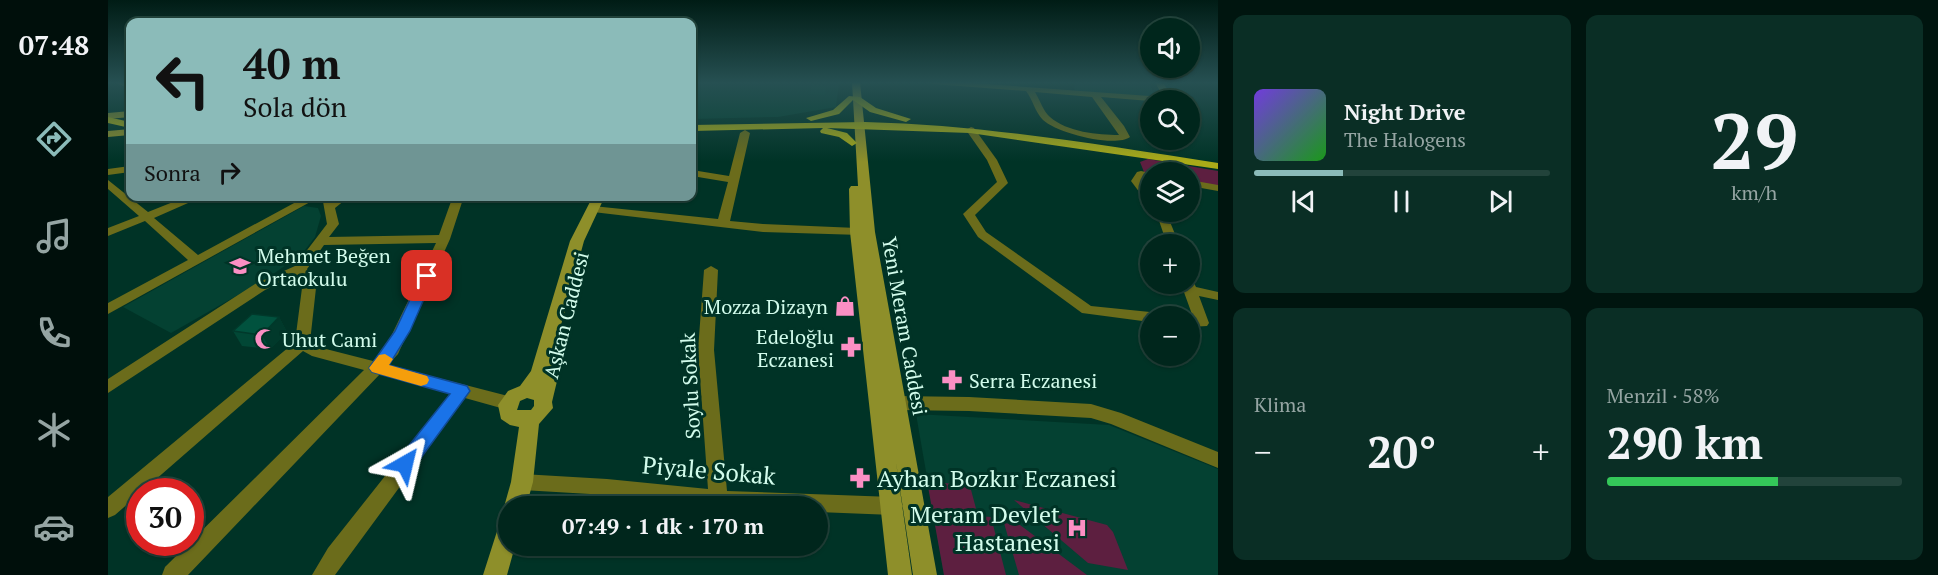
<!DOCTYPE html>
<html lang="tr">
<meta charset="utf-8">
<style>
:root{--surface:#00261c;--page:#0a2e25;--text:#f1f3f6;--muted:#95a5a3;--line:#22433b;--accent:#8bbbb9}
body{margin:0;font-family:"PT Serif",serif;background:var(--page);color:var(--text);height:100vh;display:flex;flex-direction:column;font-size:22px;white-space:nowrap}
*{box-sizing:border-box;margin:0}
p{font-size:20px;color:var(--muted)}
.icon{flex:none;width:33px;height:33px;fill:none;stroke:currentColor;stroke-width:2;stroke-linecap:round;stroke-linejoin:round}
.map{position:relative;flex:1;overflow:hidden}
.sheet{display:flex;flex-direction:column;gap:15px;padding:15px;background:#00150f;width:720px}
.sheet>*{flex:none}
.hud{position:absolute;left:18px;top:18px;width:570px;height:183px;border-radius:12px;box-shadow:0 2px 4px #0004,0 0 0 2px var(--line);background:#8bbbb9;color:#111;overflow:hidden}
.controls{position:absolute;left:1032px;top:18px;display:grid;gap:12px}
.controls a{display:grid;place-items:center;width:60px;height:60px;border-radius:50%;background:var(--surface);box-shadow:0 2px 4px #0004,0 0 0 2px var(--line);font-size:30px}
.speed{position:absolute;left:18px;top:478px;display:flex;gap:12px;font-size:30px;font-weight:700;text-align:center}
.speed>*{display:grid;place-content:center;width:78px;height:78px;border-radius:50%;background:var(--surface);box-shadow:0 2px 4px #0004,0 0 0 2px var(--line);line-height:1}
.speed .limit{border:9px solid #d22;background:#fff;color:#111}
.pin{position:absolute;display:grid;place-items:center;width:51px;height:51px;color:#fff;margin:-26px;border-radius:12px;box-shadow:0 3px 9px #0006}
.me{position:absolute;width:66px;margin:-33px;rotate:37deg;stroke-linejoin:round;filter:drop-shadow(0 0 4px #0008)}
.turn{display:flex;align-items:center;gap:21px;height:126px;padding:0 18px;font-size:27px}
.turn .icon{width:78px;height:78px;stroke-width:2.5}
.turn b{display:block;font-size:42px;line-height:51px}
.then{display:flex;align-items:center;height:57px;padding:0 18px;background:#0003;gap:12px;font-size:22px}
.big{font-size:45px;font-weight:700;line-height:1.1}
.sheet .tile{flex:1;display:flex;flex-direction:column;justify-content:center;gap:9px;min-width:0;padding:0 21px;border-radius:12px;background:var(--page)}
.sheet .dial{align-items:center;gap:0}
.dial b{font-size:78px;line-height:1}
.song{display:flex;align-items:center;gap:18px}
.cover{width:72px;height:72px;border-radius:9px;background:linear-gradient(135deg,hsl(260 70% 55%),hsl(120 70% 35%))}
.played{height:6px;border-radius:3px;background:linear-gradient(90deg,var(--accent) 30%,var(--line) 30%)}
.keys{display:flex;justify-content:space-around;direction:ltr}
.heat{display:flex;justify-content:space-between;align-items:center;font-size:33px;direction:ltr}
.charge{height:9px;border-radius:4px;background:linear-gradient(90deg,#34c759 58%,var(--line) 0)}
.sheet .tiles{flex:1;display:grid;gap:15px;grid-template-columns:repeat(2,1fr)}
.trip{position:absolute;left:390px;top:496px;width:330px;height:60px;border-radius:30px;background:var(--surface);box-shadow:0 2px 4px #0004,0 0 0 2px var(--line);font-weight:700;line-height:60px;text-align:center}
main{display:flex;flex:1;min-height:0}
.tab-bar{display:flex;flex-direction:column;width:108px;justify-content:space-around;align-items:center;background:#000f0b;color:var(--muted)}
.tab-bar .icon{width:42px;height:42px}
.tab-bar .on{color:var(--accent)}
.tab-bar b{font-size:27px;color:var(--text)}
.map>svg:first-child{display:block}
.built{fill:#044132}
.green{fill:#5d1f40}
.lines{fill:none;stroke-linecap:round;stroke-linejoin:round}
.street{fill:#6b6c1b;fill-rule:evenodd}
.secondary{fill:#8e8f2a;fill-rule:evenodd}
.primary{fill:#aaab18;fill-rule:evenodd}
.wall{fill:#014735}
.shaded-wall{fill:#01392b}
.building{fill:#01523e;stroke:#01392b;stroke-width:1.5}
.route{fill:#1a73e8;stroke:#114b97;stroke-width:1.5}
.slow{fill:#f59e0b}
.labels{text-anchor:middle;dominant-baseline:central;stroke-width:6;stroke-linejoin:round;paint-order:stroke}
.poi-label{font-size:20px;fill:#d2fcec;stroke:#003326;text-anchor:start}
.street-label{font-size:20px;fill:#d2fcec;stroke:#003326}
.near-street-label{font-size:24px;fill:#d2fcec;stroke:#003326}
.near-poi-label{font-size:24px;fill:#d2fcec;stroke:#003326;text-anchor:start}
</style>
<main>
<nav class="tab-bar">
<b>07:48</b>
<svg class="icon on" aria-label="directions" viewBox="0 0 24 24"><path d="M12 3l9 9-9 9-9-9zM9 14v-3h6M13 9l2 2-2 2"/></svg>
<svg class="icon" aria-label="music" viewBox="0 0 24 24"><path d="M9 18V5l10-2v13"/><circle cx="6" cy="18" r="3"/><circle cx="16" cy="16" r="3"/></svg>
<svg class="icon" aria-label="phone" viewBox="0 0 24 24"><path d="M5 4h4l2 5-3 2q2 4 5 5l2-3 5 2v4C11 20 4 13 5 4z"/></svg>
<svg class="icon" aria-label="climate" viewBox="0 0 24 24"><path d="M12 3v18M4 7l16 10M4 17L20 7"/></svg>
<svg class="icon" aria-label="car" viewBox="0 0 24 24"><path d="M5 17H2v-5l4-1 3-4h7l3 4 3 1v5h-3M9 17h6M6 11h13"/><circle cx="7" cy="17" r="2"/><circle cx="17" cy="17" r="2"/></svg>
</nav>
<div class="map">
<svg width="1110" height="575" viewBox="0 0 1110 575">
<rect width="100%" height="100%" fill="#003326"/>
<!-- built -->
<g class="built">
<path d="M584 82H731L728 107 670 117 584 119Z"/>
<path d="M966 82H1041L1047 97 967 91Z"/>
<path d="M196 206 210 208 213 216 207 237 194 254 158 279 63 333 15 307Z"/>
<path d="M808 414 1001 425 1110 469V575H836Z"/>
</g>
<!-- green -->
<g class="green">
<path d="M1040 159 1110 171V187L1082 182V172H1042V175L1036 172 1032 162Z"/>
<path d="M819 481 862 486 870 516 883 517 898 575H836Z"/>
<path d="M906 500 999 525 1005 532 1020 570 980 563Z"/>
<path d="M896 523 912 525 979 575H911Z"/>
</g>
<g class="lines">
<!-- street -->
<g class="street">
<path d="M6 82H16L22 84V89Z"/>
<path d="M821 82H851L1055 97 1047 82H1055L1065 100 1042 101 993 97 1016 126 1022 137C1006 148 949 133 935 120 927 112 925 100 918 91L825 84ZM927 92 984 97 1011 135C990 135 959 132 942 117 935 111 932 100 927 92Z"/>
<path d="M863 127 866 128 889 160 900 183 867 215 878 232 983 306 1042 312 1049 316H1042V322L974 313 870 237 855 214 889 182 879 160 858 130Z"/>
<path d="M637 130 642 133 622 221 655 224 749 228 755 232 753 235 655 232 485 212 479 209 485 206 610 219 620 182 584 176V170L621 176 632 133Z"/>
<path d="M1063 140H1072L1074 143 1066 145Z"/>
<path d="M22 166V172L0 175V169Z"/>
<path d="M1033 171 1042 173V179L1036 178 1033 181 1042 192V202L1038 201 1023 181 1029 172Z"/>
<path d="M0 180 40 212 80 196H96L46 218 90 255 199 196H213L0 314V303L80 260 37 221 0 236V228L31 216 0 189Z"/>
<path d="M1082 180 1110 185V191L1082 186Z"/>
<path d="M214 196H225V199L229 196H242L227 208 231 224 221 237 331 235 345 196H356L342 239 290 354 280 365 400 396 406 398 408 403 406 408 400 410 357 398 227 575H204L220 548 342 394 272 374 80 575H54L57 567 256 370 204 356 195 351 7 515 0 518V497L187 342 194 288 188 275 157 290 0 393V379L147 284 187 266 219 224ZM328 243 276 351 265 361 214 348 202 342 208 288 199 269 216 245Z"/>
<path d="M1048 212H1058L1071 244H1059Z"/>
<path d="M603 266 610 270 606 350 619 491 785 497 792 500 795 506 792 512 785 515 710 512V507H603L499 495 414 490 407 488 405 482 407 476 414 474 499 479 600 489 590 350 596 270Z"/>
<path d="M1082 280 1085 281 1088 287 1110 292V300L1091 296 1101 323 1099 326 1082 327V317H1085L1073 284H1082Z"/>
<path d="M789 396 861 397 983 404 1013 413 1110 452V468L1003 424 983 418 861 411 789 410 783 408 781 403 783 398Z"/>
</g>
<!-- secondary -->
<g class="secondary">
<path d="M744 82H752L767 232 829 575H805L788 462 804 575H780L742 232 741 189 743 186H750Z"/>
<path d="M22 111V117L0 119V113Z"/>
<path d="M22 129V135L0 137V131Z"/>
<path d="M485 196H497L476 241 453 325 459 327 461 331 444 402 445 408 431 424 425 482 418 507H400V514L396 507 403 482 411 427 402 425 393 419 390 405 400 391 412 386 423 371 462 241ZM419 398 426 400V406L423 410H409L412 401Z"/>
<path d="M400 518V546H407L399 575H375L392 522Z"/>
</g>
<!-- primary -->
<g class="primary">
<path d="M741 96 752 97 768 108 803 119 798 122 762 112 745 100 731 114 703 121 698 118 725 110Z"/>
<path d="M0 117 22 122V128L0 123Z"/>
<path d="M757 122C877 125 992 145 1110 163V169L862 133 719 128 739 133 749 143 744 146 731 137 713 133 712 131 715 128 584 131V125Z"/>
</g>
</g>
<!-- wall -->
<g class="wall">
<path d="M704 82H719L717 95 702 94Z"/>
<path d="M171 317 179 332 162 349 134 346 125 331Z"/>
</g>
<!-- shaded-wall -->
<path class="shaded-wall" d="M171 317 179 332 162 349 154 335Z"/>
<!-- building -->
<g class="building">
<path d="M704 82H719L718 85 704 83Z"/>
<path d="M144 314 171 317 154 335 125 331Z"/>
</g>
<!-- sky -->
<linearGradient id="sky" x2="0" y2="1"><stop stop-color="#001c15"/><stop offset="0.51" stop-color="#265052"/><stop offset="1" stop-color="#265052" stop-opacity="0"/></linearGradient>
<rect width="1110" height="162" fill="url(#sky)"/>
<!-- route -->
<path class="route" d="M319 271 326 276 302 331 281 365 359 386 362 391 304 470 297 472 291 470 288 464 291 458 342 394 264 372 261 368 287 331 313 276Z"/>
<!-- slow -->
<path class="slow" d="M277 354 285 359 281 365 319 376 321 380 319 384 313 386 264 372 261 368 271 355Z"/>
<!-- icons -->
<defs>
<g id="school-bare" transform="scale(1.62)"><path d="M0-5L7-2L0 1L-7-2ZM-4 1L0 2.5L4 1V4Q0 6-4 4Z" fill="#fb8fc4" stroke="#003326" stroke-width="2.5" paint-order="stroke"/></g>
<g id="shop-bare" transform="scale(1.62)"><path d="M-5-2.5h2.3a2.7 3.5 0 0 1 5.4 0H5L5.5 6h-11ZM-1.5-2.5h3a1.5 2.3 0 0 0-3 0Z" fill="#fb8fc4" stroke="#003326" stroke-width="2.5" paint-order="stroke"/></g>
<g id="mosque-bare" transform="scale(1.62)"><path d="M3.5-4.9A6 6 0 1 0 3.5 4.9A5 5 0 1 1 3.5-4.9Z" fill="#fb8fc4" stroke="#003326" stroke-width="2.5" paint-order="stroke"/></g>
<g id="pharmacy-bare" transform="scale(1.62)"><path d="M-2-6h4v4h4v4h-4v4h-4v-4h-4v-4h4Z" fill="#fb8fc4" stroke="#003326" stroke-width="2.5" paint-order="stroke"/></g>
<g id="hospital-bare" transform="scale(1.62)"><path d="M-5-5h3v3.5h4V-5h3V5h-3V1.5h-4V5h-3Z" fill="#fb8fc4" stroke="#003326" stroke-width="2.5" paint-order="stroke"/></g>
</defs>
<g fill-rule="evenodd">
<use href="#school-bare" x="132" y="266"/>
<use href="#shop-bare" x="737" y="306"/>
<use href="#mosque-bare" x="157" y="339"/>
<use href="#pharmacy-bare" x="743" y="347"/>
<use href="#pharmacy-bare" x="844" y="380"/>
<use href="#pharmacy-bare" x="752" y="478"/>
<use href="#hospital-bare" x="969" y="528"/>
</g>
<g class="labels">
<!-- poi labels -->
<g class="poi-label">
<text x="149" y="255">Mehmet Beğen<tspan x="149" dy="23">Ortaokulu</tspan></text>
<text x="720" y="306" text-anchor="end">Mozza Dizayn</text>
<text x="726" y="336" text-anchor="end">Edeloğlu<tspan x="726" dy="23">Eczanesi</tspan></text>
<text x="174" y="339">Uhut Cami</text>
<text x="861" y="380">Serra Eczanesi</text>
</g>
<!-- street labels -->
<g class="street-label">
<text transform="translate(458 315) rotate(-76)">Aşkan Caddesi</text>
<text transform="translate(797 326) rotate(80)">Yeni Meram Caddesi</text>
<text transform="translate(582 386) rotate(-93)">Soylu Sokak</text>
</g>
<!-- near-street labels -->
<g class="near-street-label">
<text transform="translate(601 470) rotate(5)">Piyale Sokak</text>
</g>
<!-- near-poi labels -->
<g class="near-poi-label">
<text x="769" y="478">Ayhan Bozkır Eczanesi</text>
<text x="952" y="514" text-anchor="end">Meram Devlet<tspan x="952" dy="28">Hastanesi</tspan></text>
</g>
</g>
</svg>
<div class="controls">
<a><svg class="icon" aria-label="sound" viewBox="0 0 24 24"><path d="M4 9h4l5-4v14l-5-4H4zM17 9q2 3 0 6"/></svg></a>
<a><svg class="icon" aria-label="search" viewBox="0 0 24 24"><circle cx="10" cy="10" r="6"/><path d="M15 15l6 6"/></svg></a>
<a><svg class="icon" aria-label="layers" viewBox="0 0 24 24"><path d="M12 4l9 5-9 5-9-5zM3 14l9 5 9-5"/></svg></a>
<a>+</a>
<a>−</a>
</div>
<div class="speed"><div class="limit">30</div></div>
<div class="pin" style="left:319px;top:276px;background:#d93025"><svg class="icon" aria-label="arrive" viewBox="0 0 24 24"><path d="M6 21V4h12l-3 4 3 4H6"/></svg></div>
<svg class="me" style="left:297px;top:464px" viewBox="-20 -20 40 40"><path d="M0-17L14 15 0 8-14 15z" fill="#1a73e8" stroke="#fff" stroke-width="4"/></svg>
<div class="trip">07:49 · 1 dk · 170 m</div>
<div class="hud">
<div class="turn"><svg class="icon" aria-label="left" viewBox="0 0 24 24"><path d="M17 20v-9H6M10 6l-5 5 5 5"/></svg><div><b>40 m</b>Sola dön</div></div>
<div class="then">Sonra<svg class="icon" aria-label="right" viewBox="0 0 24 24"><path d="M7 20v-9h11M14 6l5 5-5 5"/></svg></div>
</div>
</div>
<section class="sheet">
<div class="tiles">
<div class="tile">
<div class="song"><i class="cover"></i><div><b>Night Drive</b><p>The Halogens</p></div></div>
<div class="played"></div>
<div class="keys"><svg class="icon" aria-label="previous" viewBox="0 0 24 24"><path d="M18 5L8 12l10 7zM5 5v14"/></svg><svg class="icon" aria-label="pause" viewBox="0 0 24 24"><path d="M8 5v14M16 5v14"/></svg><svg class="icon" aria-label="next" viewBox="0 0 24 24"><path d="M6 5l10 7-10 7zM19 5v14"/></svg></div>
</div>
<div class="tile dial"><b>29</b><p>km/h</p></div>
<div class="tile"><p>Klima</p>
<div class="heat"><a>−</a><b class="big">20°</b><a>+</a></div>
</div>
<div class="tile"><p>Menzil · 58%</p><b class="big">290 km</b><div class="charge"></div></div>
</div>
</section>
</main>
